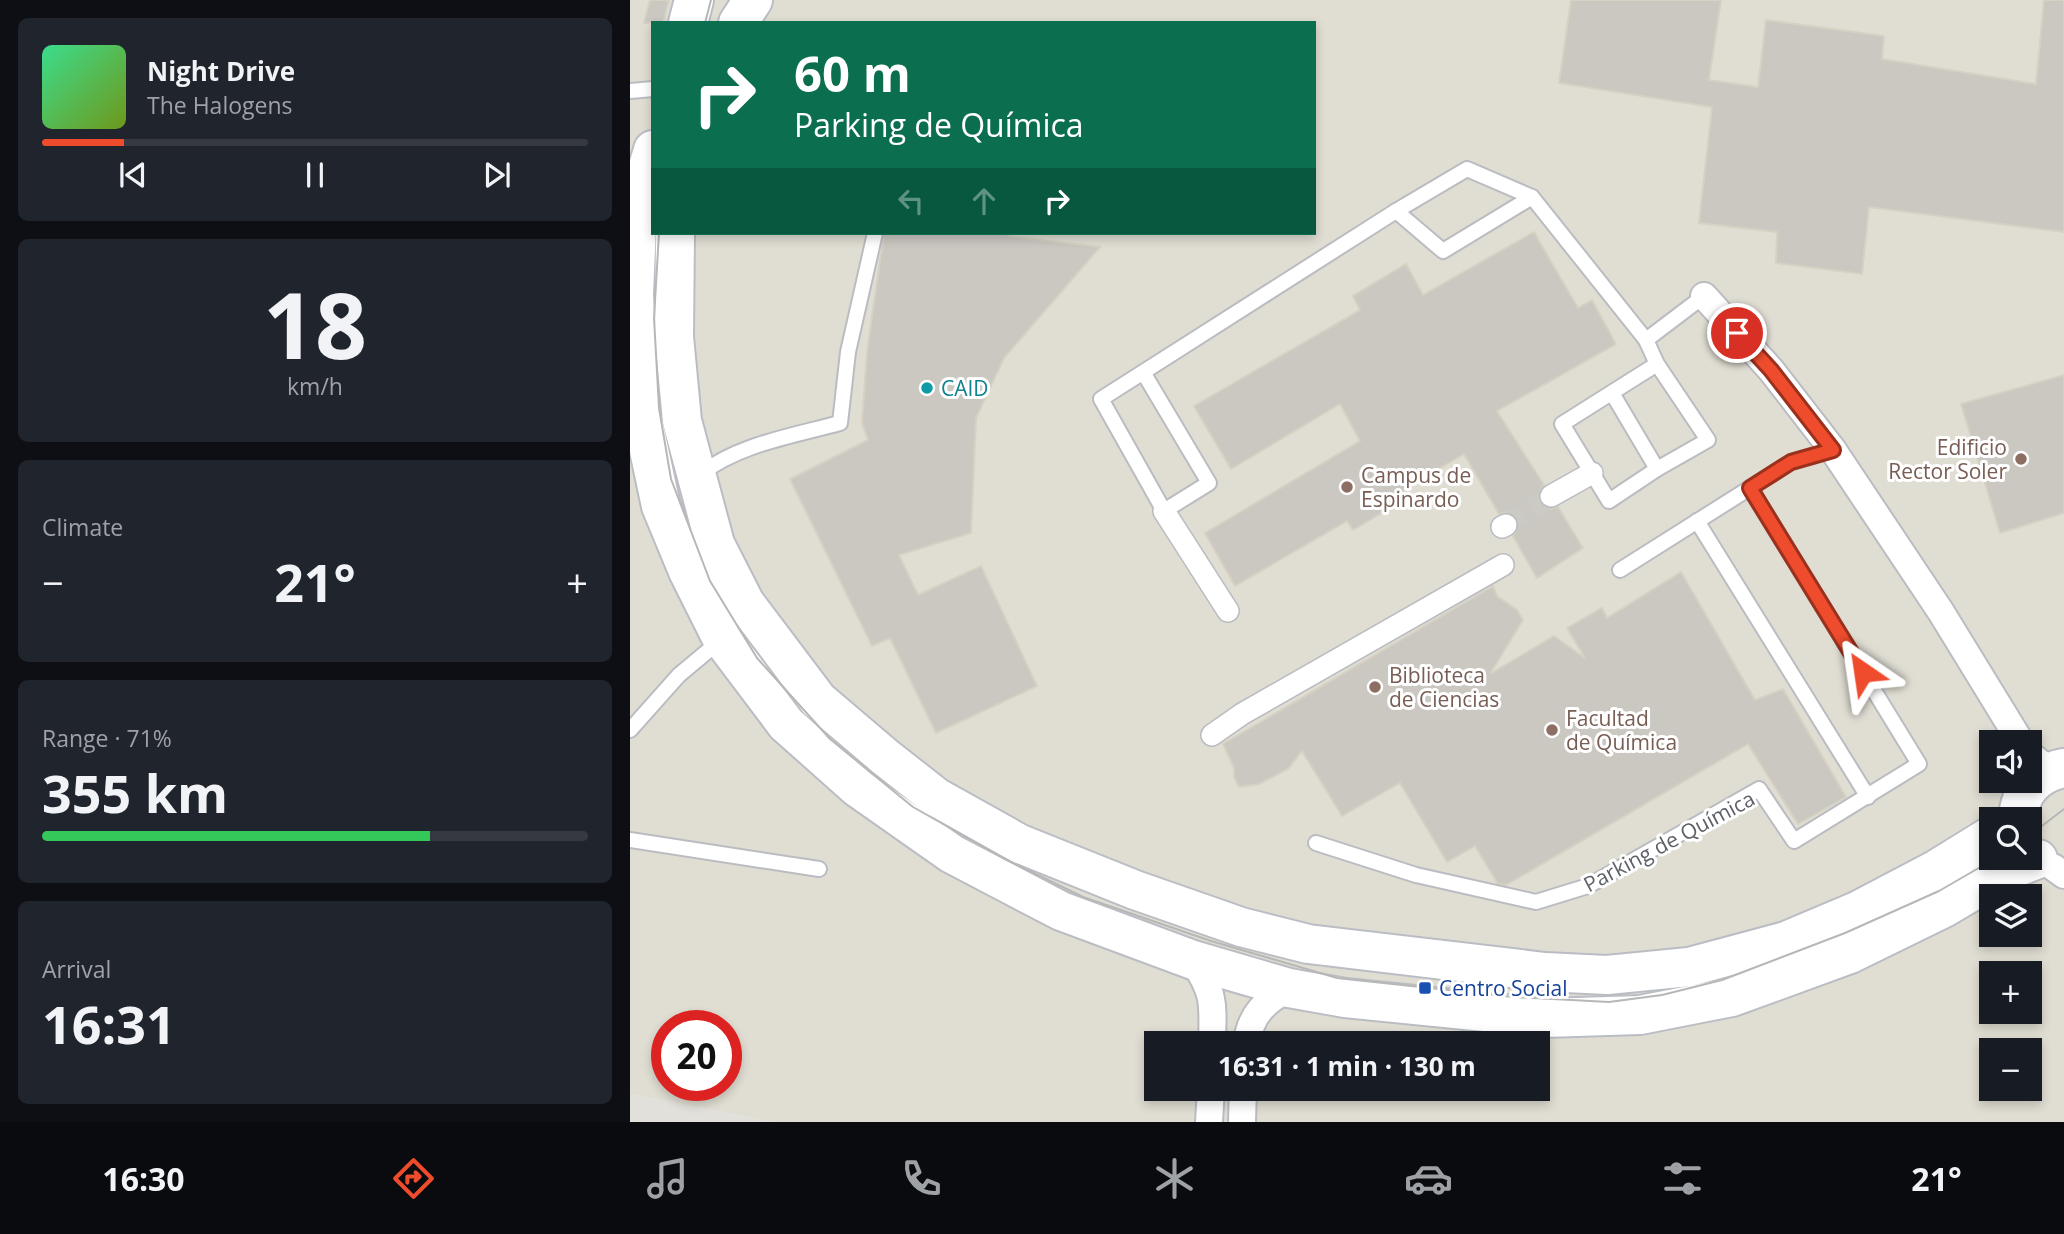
<!DOCTYPE html>
<meta charset="utf-8">
<style>
:root{--surface:#171b24;--page:#20242c;--text:#f1f3f6;--muted:#9ea1a6;--line:#363941;--accent:#ee4c2d}
body{margin:0;font-family:"Open Sans",sans-serif;background:var(--page);color:var(--text);height:100vh;display:flex;flex-direction:column;font-size:26px;white-space:nowrap}
*{box-sizing:border-box;margin:0}
p{font-size:23px;color:var(--muted)}
.icon{flex:none;width:38px;height:38px;fill:none;stroke:currentColor;stroke-width:2;stroke-linecap:round;stroke-linejoin:round}
.map{position:relative;flex:1;overflow:hidden}
.details{display:flex;flex-direction:column;gap:18px;padding:18px;background:#0d0f14;width:630px}
.details>*{flex:none}
.guide{position:absolute;left:21px;top:21px;width:665px;height:214px;border-radius:0px;box-shadow:0 4px 10px #0003;background:#0b6e4f;color:#fff;overflow:hidden}
.tools{position:absolute;left:1349px;top:730px;display:grid;gap:14px}
.tools a{display:grid;place-items:center;width:63px;height:63px;border-radius:0px;background:var(--surface);box-shadow:0 4px 10px #0003;font-size:35px}
.speed{position:absolute;left:21px;top:1010px;display:flex;gap:14px;font-size:35px;font-weight:700;text-align:center}
.speed>*{display:grid;place-content:center;width:91px;height:91px;border-radius:50%;background:var(--surface);box-shadow:0 4px 10px #0003;line-height:1}
.speed .limit{border:10px solid #d22;background:#fff;color:#111}
.pin{position:absolute;display:grid;place-items:center;width:60px;height:60px;color:#fff;margin:-30px;border:4px solid #fff;border-radius:50%;box-shadow:0 2px 7px #0007}
.me{position:absolute;width:77px;margin:-38px;rotate:328deg;stroke-linejoin:round;filter:drop-shadow(0 0 5px #0008)}
.turn{display:flex;align-items:center;gap:24px;height:147px;padding:0 28px;font-size:32px}
.turn .icon{width:91px;height:91px;stroke-width:2.5}
.turn b{display:block;font-size:49px;line-height:60px}
.lanes{display:flex;align-items:center;height:66px;padding:0 28px;background:#0003;justify-content:center;gap:35px;direction:ltr}
.lanes .off{opacity:.35}
.big{font-size:52px;font-weight:700;line-height:1.1}
.details .widget{flex:1;display:flex;flex-direction:column;justify-content:center;gap:10px;min-width:0;padding:0 24px;border-radius:10px;background:var(--page)}
.details .dial{align-items:center;gap:0}
.dial b{font-size:91px;line-height:1}
.song{display:flex;align-items:center;gap:21px}
.cover{width:84px;height:84px;border-radius:10px;background:linear-gradient(135deg,hsl(150 70% 55%),hsl(80 70% 35%))}
.played{height:7px;border-radius:4px;background:linear-gradient(90deg,var(--accent) 15%,var(--line) 15%)}
.keys{display:flex;justify-content:space-around;direction:ltr}
.heat{display:flex;justify-content:space-between;align-items:center;font-size:38px;direction:ltr}
.charge{height:10px;border-radius:5px;background:linear-gradient(90deg,#34c759 71%,var(--line) 0)}
.trip{position:absolute;left:514px;top:1031px;width:406px;height:70px;border-radius:0px;background:var(--surface);box-shadow:0 4px 10px #0003;font-weight:700;line-height:70px;text-align:center}
.tabs{display:flex;height:112px;justify-content:space-around;align-items:center;background:#090b0e;color:var(--muted)}
.tabs .icon{width:49px;height:49px}
.tabs .selected{color:var(--accent)}
.tabs b{font-size:32px;color:var(--text)}
main{display:flex;flex:1;min-height:0}
.map>svg:first-child{display:block}
.industrial{fill:#e1e0da}
.education{fill:#e0ded3;fill-rule:evenodd}
.building{fill:#cbc8c2;stroke:#d5d1c3;stroke-width:2}
.lines{fill:none;stroke-linecap:round;stroke-linejoin:round}
.pedestrian-tunnel{stroke:#cbcac5;stroke-width:21;stroke-dasharray:21 10;stroke-linecap:butt}
.service-casing{stroke:#babcc1;stroke-width:18}
.pedestrian-casing{stroke:#babcc1;stroke-width:24}
.minor-casing{stroke:#babcc1;stroke-width:30}
.secondary-casing{stroke:#bbbdc4;stroke-width:42}
.service{stroke:#fff;stroke-width:14}
.pedestrian{stroke:#fff;stroke-width:21}
.minor{stroke:#fff;stroke-width:26}
.secondary{stroke:#fff;stroke-width:38}
.tram{stroke:#b6b7b7;stroke-width:2}
.route-casing{stroke:#9b311d;stroke-width:18}
.route{stroke:#ee4c2d;stroke-width:12}
.culture-dot{fill:#0f9aa8;stroke:#fff;stroke-width:2.5}
.education-dot{fill:#8d6e63;stroke:#fff;stroke-width:2.5}
.transit-dot{fill:#1a4fb4;stroke:#fff;stroke-width:2.5}
.labels{text-anchor:middle;dominant-baseline:central;stroke-width:6;stroke-linejoin:round;paint-order:stroke}
.culture-label{font-size:21px;fill:#0d838f;stroke:#fff;text-anchor:start}
.education-label{font-size:21px;fill:#785e54;stroke:#fff;text-anchor:start}
.street-label{font-size:21px;fill:#5d6066;stroke:#fff}
.transit-label{font-size:21px;fill:#164399;stroke:#fff;text-anchor:start}
</style>
<main>
<section class="details">
<div class="widget">
<div class="song"><i class="cover"></i><div><b>Night Drive</b><p>The Halogens</p></div></div>
<div class="played"></div>
<div class="keys"><svg class="icon" aria-label="previous" viewBox="0 0 24 24"><path d="M18 5L8 12l10 7zM5 5v14"/></svg><svg class="icon" aria-label="pause" viewBox="0 0 24 24"><path d="M8 5v14M16 5v14"/></svg><svg class="icon" aria-label="next" viewBox="0 0 24 24"><path d="M6 5l10 7-10 7zM19 5v14"/></svg></div>
</div>
<div class="widget dial"><b>18</b><p>km/h</p></div>
<div class="widget"><p>Climate</p>
<div class="heat"><a>−</a><b class="big">21°</b><a>+</a></div>
</div>
<div class="widget"><p>Range · 71%</p><b class="big">355 km</b><div class="charge"></div></div>
<div class="widget"><p>Arrival</p><b class="big">16:31</b></div>
</section>
<div class="map">
<svg width="1434" height="1122" viewBox="0 0 1434 1122">
<rect width="100%" height="100%" fill="#f0eee5"/>
<!-- industrial -->
<path class="industrial" d="M0 1094 145 1122H0Z"/>
<!-- education -->
<path class="education" d="M0 0H1434V1122H145L0 1094ZM23 23H684V233H23ZM1362 742H1400V780H1362ZM1362 819H1400V858H1362ZM1362 896H1400V934H1362ZM1362 973H1400V1012H1362ZM37 1026H96V1085H37ZM527 1043H908V1088H527ZM1362 1050H1400V1088H1362Z"/>
<!-- building -->
<g class="building">
<path d="M20 0H39L33 23H14Z"/>
<path d="M941 0H1091L1079 80 1128 87 1136 20 1254 36 1252 59 1406 84 1414 0H1434V232L1239 207 1232 274 1146 263 1147 232 1069 223 1082 107 929 83Z"/>
<path d="M904 232 948 308 962 300 986 344 867 411 914 485 908 495 910 503 920 509 928 507 953 548 907 578 883 536 889 526 887 519 877 512 869 514 834 454 773 490 777 498 723 530 717 521 605 586 575 533 730 441 710 404 601 469 564 406 730 310 723 296 776 264 793 295Z"/>
<path d="M254 233H379L378 236 470 247 374 358 346 418 341 533 269 555 288 595 351 566 407 686 306 733 260 638 242 646 160 479 238 440 232 423 237 352Z"/>
<path d="M1434 375V513L1370 533 1331 404Z"/>
<path d="M1051 572 1125 700 1153 689 1216 797 1168 824 1118 744 876 885 868 884 845 846 817 862 770 783 712 816 672 751 658 769 629 784 609 787 604 777V768L593 744 863 586 867 596 887 610 893 620 860 674 924 636 955 658 937 628 972 608 977 618Z"/>
</g>
<g class="lines">
<!-- pedestrian-tunnel -->
<path class="pedestrian-tunnel" d="M876 525 921 496"/>
<!-- service casing -->
<g class="service-casing">
<g id="service">
<path d="M0 91 23 89"/>
<path d="M766 211 813 251 902 197"/>
<path d="M1016 340 1027 364 1078 440 1027 469 979 501 932 424 1027 364"/>
<path d="M513 372 579 483 534 511 471 399 766 211 837 169 902 197 1016 340 1074 296"/>
<path d="M982 393 1027 469"/>
<path d="M69 475C109 444 162 436 210 423L218 352 245 233"/>
<path d="M1067 521 1238 797"/>
<path d="M990 570 1161 462 1203 450"/>
<path d="M0 730 49 675 91 640"/>
<path d="M1400 747 1423 766"/>
<path d="M0 840 189 869"/>
<path d="M686 843 786 875 906 902 958 886 1129 789 1164 841 1289 764 1120 488"/>
</g>
</g>
<!-- pedestrian casing -->
<g class="pedestrian-casing">
<g id="pedestrian">
<path d="M921 496 962 473"/>
<path d="M534 511 598 611"/>
<path d="M872 527 876 525"/>
<path d="M582 735 612 714 873 565"/>
</g>
</g>
<!-- minor casing -->
<g class="minor-casing">
<g id="minor">
<path d="M1074 296 1141 370 1203 450 1311 612 1387 736"/>
<path d="M1423 867 1434 875"/>
<path d="M563 960C585 995 583 1002 582 1043"/>
<path d="M617 1043C620 1014 636 1001 659 988"/>
<path d="M579 1122 581 1088"/>
<path d="M612 1122 613 1088"/>
</g>
</g>
<!-- secondary casing -->
<g class="secondary-casing">
<g id="secondary">
<path d="M58 23 64 0"/>
<path d="M108 23 123 0"/>
<path d="M23 150 8 201 4 295 10 408 31 506 58 571 92 639 156 724 228 788 322 854 431 911 563 960 659 988 715 998 915 1018 1010 1015 1102 997 1220 954 1314 908 1375 872 1408 859"/>
<path d="M45 233 44 337 52 421 85 544 115 603 188 700 255 757 306 797 390 844 505 890 611 927 678 944 915 972 977 975 1059 967 1156 941 1227 911 1307 869 1362 835"/>
<path d="M1388 819C1389 792 1407 773 1434 768"/>
</g>
</g>
<!-- service -->
<use href="#service" class="service"/>
<!-- pedestrian -->
<use href="#pedestrian" class="pedestrian"/>
<!-- minor -->
<use href="#minor" class="minor"/>
<!-- secondary -->
<use href="#secondary" class="secondary"/>
<!-- tram -->
<g class="tram">
<path d="M75 23 81 0"/>
<path d="M29 233 24 318 29 408 41 479 80 581 127 658 200 739 283 807 373 858 453 897 581 941 707 978 883 997 979 1002 1032 995 1092 980 1215 933 1309 891 1366 858"/>
<path d="M1400 835 1434 809"/>
</g>
</g>
<g class="lines">
<!-- route casing -->
<g class="route-casing">
<path id="route" d="M1107 333 1141 370 1203 450 1161 462 1120 488 1233 672"/>
</g>
<!-- route -->
<use href="#route" class="route"/>
</g>
<!-- markers -->
<circle class="culture-dot" cx="297" cy="388" r="7"/>
<g class="education-dot">
<circle cx="1391" cy="459" r="7"/>
<circle cx="717" cy="487" r="7"/>
<circle cx="745" cy="687" r="7"/>
<circle cx="922" cy="730" r="7"/>
</g>
<rect class="transit-dot" x="788" y="981" width="14" height="14" rx="3.5"/>
<g class="labels">
<!-- culture labels -->
<g class="culture-label">
<text x="311" y="388">CAID</text>
</g>
<!-- education labels -->
<g class="education-label">
<text x="1377" y="447" text-anchor="end">Edificio<tspan x="1377" dy="24">Rector Soler</tspan></text>
<text x="731" y="475">Campus de<tspan x="731" dy="24">Espinardo</tspan></text>
<text x="759" y="675">Biblioteca<tspan x="759" dy="24">de Ciencias</tspan></text>
<text x="936" y="718">Facultad<tspan x="936" dy="24">de Química</tspan></text>
</g>
<!-- street labels -->
<g class="street-label">
<text transform="translate(1039 841) rotate(-28)">Parking de Química</text>
</g>
<!-- transit labels -->
<g class="transit-label">
<text x="809" y="988">Centro Social</text>
</g>
</g>
</svg>
<div class="tools">
<a><svg class="icon" aria-label="sound" viewBox="0 0 24 24"><path d="M4 9h4l5-4v14l-5-4H4zM17 9q2 3 0 6"/></svg></a>
<a><svg class="icon" aria-label="search" viewBox="0 0 24 24"><circle cx="10" cy="10" r="6"/><path d="M15 15l6 6"/></svg></a>
<a><svg class="icon" aria-label="layers" viewBox="0 0 24 24"><path d="M12 4l9 5-9 5-9-5zM3 14l9 5 9-5"/></svg></a>
<a>+</a>
<a>−</a>
</div>
<div class="speed"><div class="limit">20</div></div>
<div class="pin" style="left:1107px;top:333px;background:#d93025"><svg class="icon" aria-label="arrive" viewBox="0 0 24 24"><path d="M6 21V4h12l-3 4 3 4H6"/></svg></div>
<svg class="me" style="left:1233px;top:672px" viewBox="-20 -20 40 40"><path d="M0-17L14 15 0 8-14 15z" fill="#ee4c2d" stroke="#fff" stroke-width="4"/></svg>
<div class="trip">16:31 · 1 min · 130 m</div>
<div class="guide">
<div class="turn"><svg class="icon" aria-label="right" viewBox="0 0 24 24"><path d="M7 20v-9h11M14 6l5 5-5 5"/></svg><div><b>60 m</b>Parking de Química</div></div>
<div class="lanes"><svg class="icon off" aria-label="left" viewBox="0 0 24 24"><path d="M17 20v-9H6M10 6l-5 5 5 5"/></svg><svg class="icon off" aria-label="ahead" viewBox="0 0 24 24"><path d="M12 20V5M6 11l6-6 6 6"/></svg><svg class="icon" aria-label="right" viewBox="0 0 24 24"><path d="M7 20v-9h11M14 6l5 5-5 5"/></svg></div>
</div>
</div>
</main>
<nav class="tabs">
<b>16:30</b>
<svg class="icon selected" aria-label="directions" viewBox="0 0 24 24"><path d="M12 3l9 9-9 9-9-9zM9 14v-3h6M13 9l2 2-2 2"/></svg>
<svg class="icon" aria-label="music" viewBox="0 0 24 24"><path d="M9 18V5l10-2v13"/><circle cx="6" cy="18" r="3"/><circle cx="16" cy="16" r="3"/></svg>
<svg class="icon" aria-label="phone" viewBox="0 0 24 24"><path d="M5 4h4l2 5-3 2q2 4 5 5l2-3 5 2v4C11 20 4 13 5 4z"/></svg>
<svg class="icon" aria-label="climate" viewBox="0 0 24 24"><path d="M12 3v18M4 7l16 10M4 17L20 7"/></svg>
<svg class="icon" aria-label="car" viewBox="0 0 24 24"><path d="M5 17H2v-5l4-1 3-4h7l3 4 3 1v5h-3M9 17h6M6 11h13"/><circle cx="7" cy="17" r="2"/><circle cx="17" cy="17" r="2"/></svg>
<svg class="icon" aria-label="filters" viewBox="0 0 24 24"><path d="M4 7h16M4 17h16"/><circle cx="9" cy="7" r="2"/><circle cx="15" cy="17" r="2"/></svg>
<b>21°</b>
</nav>
